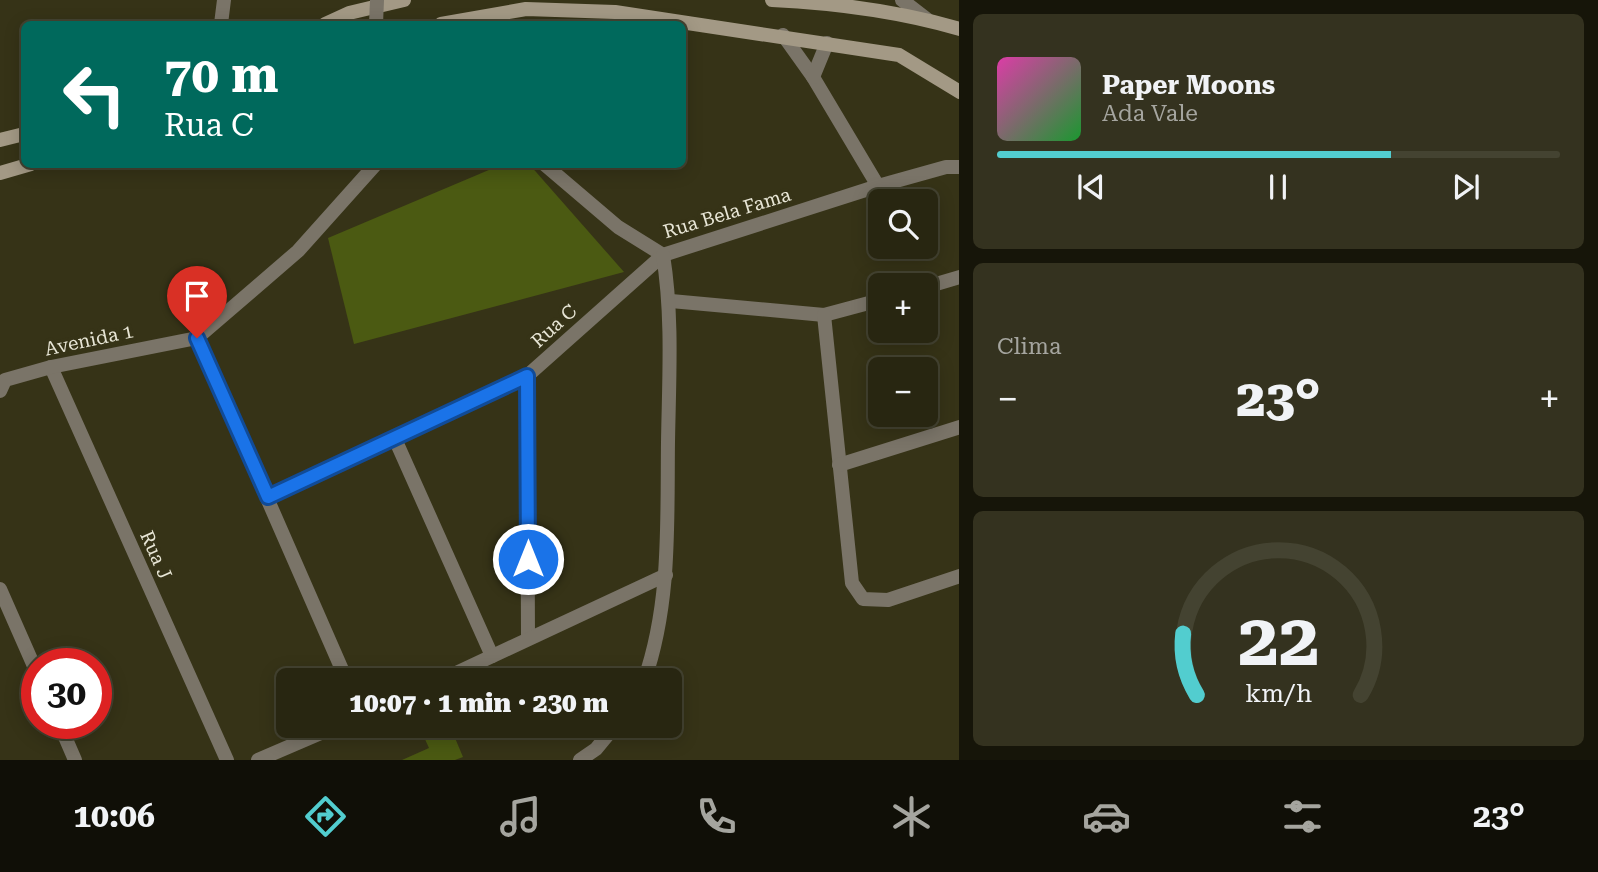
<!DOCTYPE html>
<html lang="pt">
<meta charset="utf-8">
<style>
:root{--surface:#282611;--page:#34321f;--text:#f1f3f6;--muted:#a5a59f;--line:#444331;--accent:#52cdcf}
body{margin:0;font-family:"Roboto Serif",serif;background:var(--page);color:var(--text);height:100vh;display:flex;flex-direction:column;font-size:26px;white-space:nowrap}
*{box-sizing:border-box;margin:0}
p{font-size:23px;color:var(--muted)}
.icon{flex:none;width:38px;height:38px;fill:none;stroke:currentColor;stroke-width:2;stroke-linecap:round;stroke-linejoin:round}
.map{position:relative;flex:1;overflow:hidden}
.details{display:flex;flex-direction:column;gap:14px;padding:14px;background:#161509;width:639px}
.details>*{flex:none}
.guide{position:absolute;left:21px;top:21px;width:665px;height:147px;border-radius:10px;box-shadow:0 4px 18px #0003,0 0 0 2px var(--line);background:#00695c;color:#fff;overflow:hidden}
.controls{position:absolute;left:868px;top:189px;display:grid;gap:14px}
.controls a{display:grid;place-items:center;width:70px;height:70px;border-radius:10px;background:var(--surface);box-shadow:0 4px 18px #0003,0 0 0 2px var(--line);font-size:35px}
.speed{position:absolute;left:21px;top:648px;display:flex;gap:14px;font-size:35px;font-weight:700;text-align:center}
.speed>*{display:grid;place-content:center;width:91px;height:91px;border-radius:50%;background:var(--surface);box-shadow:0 4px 18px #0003,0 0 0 2px var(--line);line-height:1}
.speed .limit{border:10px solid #d22;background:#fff;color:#111}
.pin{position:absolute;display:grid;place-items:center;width:60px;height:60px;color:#fff;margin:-72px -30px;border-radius:50% 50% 50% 0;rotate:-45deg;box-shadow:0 0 7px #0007}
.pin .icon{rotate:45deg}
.me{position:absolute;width:77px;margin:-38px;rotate:0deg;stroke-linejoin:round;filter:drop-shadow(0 0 5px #0008)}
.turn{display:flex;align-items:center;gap:24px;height:147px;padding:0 28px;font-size:32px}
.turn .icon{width:91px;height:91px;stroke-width:2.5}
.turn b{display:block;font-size:49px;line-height:60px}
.big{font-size:52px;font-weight:800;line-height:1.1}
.details .card{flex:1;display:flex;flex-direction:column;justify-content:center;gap:10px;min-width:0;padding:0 24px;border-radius:10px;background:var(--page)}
.details .dial{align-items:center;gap:0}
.dial svg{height:182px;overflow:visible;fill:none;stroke:var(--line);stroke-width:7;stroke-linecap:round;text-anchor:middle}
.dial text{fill:var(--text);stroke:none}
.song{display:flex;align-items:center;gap:21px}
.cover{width:84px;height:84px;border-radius:10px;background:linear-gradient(135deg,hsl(320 70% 55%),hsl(130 70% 35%))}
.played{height:7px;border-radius:4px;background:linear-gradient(90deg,var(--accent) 70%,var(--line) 70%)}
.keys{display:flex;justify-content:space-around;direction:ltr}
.heat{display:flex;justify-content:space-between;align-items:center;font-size:38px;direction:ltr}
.trip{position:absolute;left:276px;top:668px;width:406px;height:70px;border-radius:10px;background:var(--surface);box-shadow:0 4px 18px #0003,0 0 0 2px var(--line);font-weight:800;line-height:70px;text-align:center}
.dock{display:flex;height:112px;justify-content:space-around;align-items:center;background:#100f07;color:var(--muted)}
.dock .icon{width:49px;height:49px}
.dock .selected{color:var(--accent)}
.dock b{font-size:32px;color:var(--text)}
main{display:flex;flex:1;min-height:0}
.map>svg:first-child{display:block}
.building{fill:#4b5a12}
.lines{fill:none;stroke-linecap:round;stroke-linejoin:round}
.street{stroke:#7a7468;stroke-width:14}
.secondary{stroke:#a39985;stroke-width:14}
.street-bridge{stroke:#7a7468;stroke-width:14}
.route-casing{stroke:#114b97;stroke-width:18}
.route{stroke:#1a73e8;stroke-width:12}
.labels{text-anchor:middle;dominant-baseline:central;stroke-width:7;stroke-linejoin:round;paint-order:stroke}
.street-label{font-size:19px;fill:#e8e6d6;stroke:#363317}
</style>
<main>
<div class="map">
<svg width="960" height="760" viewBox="0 0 960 760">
<rect width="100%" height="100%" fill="#363317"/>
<!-- building -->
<g class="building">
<path d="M503 164H529L624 272 354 344 328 238Z"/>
<path d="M419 726H450L463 757 455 760H402L429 748Z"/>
</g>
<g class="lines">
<!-- street -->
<g class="street">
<path d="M902 0 928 20"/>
<path d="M221 24 224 0"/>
<path d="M783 35 813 77 878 186"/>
<path d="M813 77 827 43"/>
<path d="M544 164 618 227 663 255"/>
<path d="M926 287 960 277"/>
<path d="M671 301 824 315 880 300"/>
<path d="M824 315 852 583 863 599 888 600 960 576"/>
<path d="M197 338 347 681"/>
<path d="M51 367 227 760"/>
<path d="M527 376 528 638"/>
<path d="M0 391 5 380 51 367 197 338 298 251 375 165"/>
<path d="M395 439 492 656"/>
<path d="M839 465 960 427"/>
<path d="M268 497 527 376 663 255 878 186 946 167H960"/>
<path d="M0 589 37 673"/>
<path d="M439 681 666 575"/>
<path d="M644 681C671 604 667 523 668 442 669 379 673 317 663 255"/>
<path d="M59 723 75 760"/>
<path d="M258 760 337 726"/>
<path d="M580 760 596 749 615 726"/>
</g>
<!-- secondary -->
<g class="secondary">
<path d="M772 0C835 3 898 11 960 29"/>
<path d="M325 24 349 13 404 0"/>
<path d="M441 24 526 9 615 12 899 55 960 92"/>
<path d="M0 140 24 134"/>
<path d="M0 173 31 164"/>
</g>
<!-- street-bridge -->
<path class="street-bridge" d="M376 24 377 0"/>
</g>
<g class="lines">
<!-- route casing -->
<g class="route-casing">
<path id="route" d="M197 338 268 497 527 376 528 559"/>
</g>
<!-- route -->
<use href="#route" class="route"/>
</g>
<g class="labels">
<!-- street labels -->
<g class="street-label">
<text transform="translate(727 213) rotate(-17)">Rua Bela Fama</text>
<text transform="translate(554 326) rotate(-42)">Rua C</text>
<text transform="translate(89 340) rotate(-12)">Avenida 1</text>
<text transform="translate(156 555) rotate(66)">Rua J</text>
</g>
</g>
</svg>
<div class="controls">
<a><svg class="icon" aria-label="search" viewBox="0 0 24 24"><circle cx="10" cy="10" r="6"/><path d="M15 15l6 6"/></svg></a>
<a>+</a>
<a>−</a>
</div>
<div class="speed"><div class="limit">30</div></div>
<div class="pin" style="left:197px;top:338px;background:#d93025"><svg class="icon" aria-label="arrive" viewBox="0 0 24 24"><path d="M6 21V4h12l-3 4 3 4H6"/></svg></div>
<svg class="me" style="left:528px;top:559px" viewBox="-20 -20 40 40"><circle r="17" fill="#1a73e8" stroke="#fff" stroke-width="3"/><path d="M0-11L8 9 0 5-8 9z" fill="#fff"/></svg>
<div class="trip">10:07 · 1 min · 230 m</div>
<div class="guide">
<div class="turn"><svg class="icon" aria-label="left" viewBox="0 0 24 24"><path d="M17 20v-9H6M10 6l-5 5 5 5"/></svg><div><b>70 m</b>Rua C</div></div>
</div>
</div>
<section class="details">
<div class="card">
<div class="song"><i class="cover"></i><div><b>Paper Moons</b><p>Ada Vale</p></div></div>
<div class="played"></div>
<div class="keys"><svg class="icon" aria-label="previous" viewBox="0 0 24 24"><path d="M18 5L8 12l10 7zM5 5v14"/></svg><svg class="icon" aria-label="pause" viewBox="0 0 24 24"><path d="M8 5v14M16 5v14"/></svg><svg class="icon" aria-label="next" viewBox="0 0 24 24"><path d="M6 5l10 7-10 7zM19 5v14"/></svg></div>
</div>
<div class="card"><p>Clima</p>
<div class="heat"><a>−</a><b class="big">23°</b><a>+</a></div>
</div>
<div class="card dial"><svg viewBox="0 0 100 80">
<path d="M14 69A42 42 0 1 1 86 69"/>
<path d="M14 69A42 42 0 0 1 8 42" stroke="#52cdcf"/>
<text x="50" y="56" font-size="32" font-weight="700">22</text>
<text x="50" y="72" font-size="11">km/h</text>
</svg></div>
</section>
</main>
<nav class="dock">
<b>10:06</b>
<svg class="icon selected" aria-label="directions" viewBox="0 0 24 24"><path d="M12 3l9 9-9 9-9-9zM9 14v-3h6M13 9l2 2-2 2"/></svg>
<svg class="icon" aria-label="music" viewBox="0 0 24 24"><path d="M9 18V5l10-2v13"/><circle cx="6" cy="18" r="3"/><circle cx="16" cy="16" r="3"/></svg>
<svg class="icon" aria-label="phone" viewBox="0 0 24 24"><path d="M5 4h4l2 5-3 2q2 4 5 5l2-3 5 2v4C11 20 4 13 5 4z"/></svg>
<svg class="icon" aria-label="climate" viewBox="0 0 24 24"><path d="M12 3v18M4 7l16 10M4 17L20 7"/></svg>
<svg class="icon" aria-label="car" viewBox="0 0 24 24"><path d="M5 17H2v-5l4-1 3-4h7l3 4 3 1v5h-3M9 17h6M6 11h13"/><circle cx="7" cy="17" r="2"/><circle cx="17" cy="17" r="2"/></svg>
<svg class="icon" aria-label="filters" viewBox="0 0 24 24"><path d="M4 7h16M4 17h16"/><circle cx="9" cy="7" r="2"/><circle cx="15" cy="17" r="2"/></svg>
<b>23°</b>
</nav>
